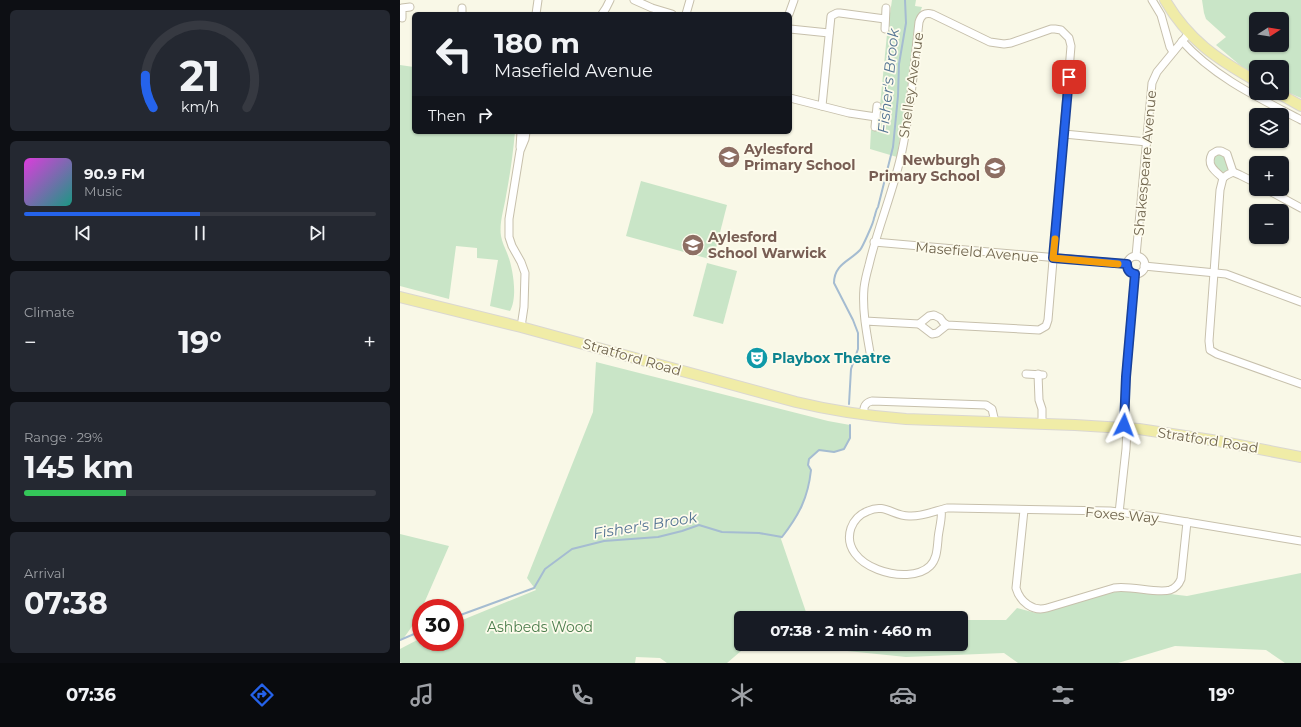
<!DOCTYPE html>
<meta charset="utf-8">
<style>
:root{--surface:#171b24;--page:#242831;--text:#f1f3f6;--muted:#9ea1a6;--line:#363941;--accent:#2563eb}
body{margin:0;font-family:Montserrat,sans-serif;background:var(--page);color:var(--text);height:100vh;display:flex;flex-direction:column;font-size:15px;white-space:nowrap}
*{box-sizing:border-box;margin:0}
p{font-size:13px;color:var(--muted)}
.icon{flex:none;width:22px;height:22px;fill:none;stroke:currentColor;stroke-width:2;stroke-linecap:round;stroke-linejoin:round}
.map{position:relative;flex:1;overflow:hidden}
.drawer{display:flex;flex-direction:column;gap:10px;padding:10px;background:#0d0f14;width:400px}
.drawer>*{flex:none}
.banner{position:absolute;left:12px;top:12px;width:380px;height:122px;border-radius:6px;box-shadow:0 1px 3px #0004;background:#171b24;color:var(--text);overflow:hidden}
.needle{width:26px;rotate:78deg}
.controls{position:absolute;left:849px;top:12px;display:grid;gap:8px}
.controls a{display:grid;place-items:center;width:40px;height:40px;border-radius:6px;background:var(--surface);box-shadow:0 1px 3px #0004;font-size:20px}
.speed{position:absolute;left:12px;top:599px;display:flex;gap:8px;font-size:20px;font-weight:700;text-align:center}
.speed>*{display:grid;place-content:center;width:52px;height:52px;border-radius:50%;background:var(--surface);box-shadow:0 1px 3px #0004;line-height:1}
.speed .limit{border:6px solid #d22;background:#fff;color:#111}
.pin{position:absolute;display:grid;place-items:center;width:34px;height:34px;color:#fff;margin:-17px;border-radius:8px;box-shadow:0 2px 6px #0006}
.me{position:absolute;width:44px;margin:-22px;rotate:3deg;stroke-linejoin:round;filter:drop-shadow(0 0 3px #0008)}
.turn{display:flex;align-items:center;gap:14px;height:84px;padding:0 16px;font-size:18px}
.turn .icon{width:52px;height:52px;stroke-width:2.5}
.turn b{display:block;font-size:28px;line-height:34px}
.then{display:flex;align-items:center;height:38px;padding:0 16px;background:#0003;gap:8px;font-size:15px}
.big{font-size:30px;font-weight:700;line-height:1.1}
.drawer .tile{flex:1;display:flex;flex-direction:column;justify-content:center;gap:6px;min-width:0;padding:0 14px;border-radius:6px;background:var(--page)}
.drawer .dial{align-items:center;gap:0}
.dial svg{height:104px;overflow:visible;fill:none;stroke:var(--line);stroke-width:7;stroke-linecap:round;text-anchor:middle}
.dial text{fill:var(--text);stroke:none}
.song{display:flex;align-items:center;gap:12px}
.cover{width:48px;height:48px;border-radius:6px;background:linear-gradient(135deg,hsl(300 70% 55%),hsl(170 70% 35%))}
.played{height:4px;border-radius:2px;background:linear-gradient(90deg,var(--accent) 50%,var(--line) 50%)}
.keys{display:flex;justify-content:space-around;direction:ltr}
.heat{display:flex;justify-content:space-between;align-items:center;font-size:22px;direction:ltr}
.charge{height:6px;border-radius:3px;background:linear-gradient(90deg,#34c759 29%,var(--line) 0)}
.trip{position:absolute;left:334px;top:611px;width:234px;height:40px;border-radius:6px;background:var(--surface);box-shadow:0 1px 3px #0004;font-weight:700;line-height:40px;text-align:center}
.tab-bar{display:flex;height:64px;justify-content:space-around;align-items:center;background:#090b0e;color:var(--muted)}
.tab-bar .icon{width:28px;height:28px}
.tab-bar .current{color:var(--accent)}
.tab-bar b{font-size:18px;color:var(--text)}
main{display:flex;flex:1;min-height:0}
.map>svg:first-child{display:block}
.green{fill:#c9e5c7;fill-rule:evenodd}
.lines{fill:none;stroke-linecap:round;stroke-linejoin:round}
.stream{stroke:#a5bcd1;stroke-width:2}
.minor-casing{stroke:#c7c0ac;stroke-width:9}
.primary-casing{stroke:#dad7d1;stroke-width:12}
.minor{stroke:#fff;stroke-width:7}
.primary{stroke:#f0eca7;stroke-width:10}
.route-casing{stroke:#184099;stroke-width:10}
.route{stroke:#2563eb;stroke-width:7}
.slow{stroke:#f59e0b;stroke-width:7}
.labels{text-anchor:middle;dominant-baseline:central;stroke-width:3.5;stroke-linejoin:round;paint-order:stroke}
.street-label{font-size:14px;fill:#70654e;stroke:#fdfbec}
.education-label{font-size:14px;font-weight:bold;fill:#785e54;stroke:#fdfbec;text-anchor:start}
.culture-label{font-size:14px;font-weight:bold;fill:#0d838f;stroke:#fdfbec;text-anchor:start}
.park-label{font-size:14px;fill:#4e7f4f;stroke:#fdfbec}
.water-label{font-size:15px;font-style:italic;fill:#557594;stroke:#fdfbec}
</style>
<main>
<section class="drawer">
<div class="tile dial"><svg viewBox="0 0 100 80">
<path d="M14 69A42 42 0 1 1 86 69"/>
<path d="M14 69A42 42 0 0 1 8 44" stroke="#2563eb"/>
<text x="50" y="56" font-size="32" font-weight="700">21</text>
<text x="50" y="72" font-size="11">km/h</text>
</svg></div>
<div class="tile">
<div class="song"><i class="cover"></i><div><b>90.9 FM</b><p>Music</p></div></div>
<div class="played"></div>
<div class="keys"><svg class="icon" aria-label="previous" viewBox="0 0 24 24"><path d="M18 5L8 12l10 7zM5 5v14"/></svg><svg class="icon" aria-label="pause" viewBox="0 0 24 24"><path d="M8 5v14M16 5v14"/></svg><svg class="icon" aria-label="next" viewBox="0 0 24 24"><path d="M6 5l10 7-10 7zM19 5v14"/></svg></div>
</div>
<div class="tile"><p>Climate</p>
<div class="heat"><a>−</a><b class="big">19°</b><a>+</a></div>
</div>
<div class="tile"><p>Range · 29%</p><b class="big">145 km</b><div class="charge"></div></div>
<div class="tile"><p>Arrival</p><b class="big">07:38</b></div>
</section>
<div class="map">
<svg width="901" height="663" viewBox="0 0 901 663">
<rect width="100%" height="100%" fill="#f9f8e7"/>
<!-- green -->
<g class="green">
<path d="M492 0H516L515 6 522 7 518 18 497 157 470 149 471 130H478L479 125 480 106 487 34Z"/>
<path d="M802 0H901V98L882 90V67H856V76L847 71 816 45 826 37 806 19 804 13ZM856 19H882V45H856Z"/>
<path d="M0 65 14 67V132H115C113 154 110 175 106 196 104 209 99 223 101 236 102 242 105 248 107 253 113 267 118 298 110 311L90 306 98 260 77 258V248L56 246 49 299 0 286Z"/>
<path d="M819 153 826 156 829 170 824 172C816 171 814 165 813 157Z"/>
<path d="M241 181 327 205 313 260 226 236Z"/>
<path d="M307 263 337 271 323 324 293 316Z"/>
<path d="M196 362 428 421 450 425V438L444 449 434 452 419 450 409 459 408 465 411 470C408 499 398 515 381 539L406 612 410 618H341V644H561V620H606L617 608 636 613 707 593 725 591 770 594 787 596 901 573V663H885L866 650 775 646 718 663H618L604 653 506 657 418 648 367 645 341 651 327 663H267L260 658 236 657 235 663H2L0 662V649L21 638V642H55V623L136 590 127 578 193 412Z"/>
<path d="M0 534 49 546 22 608H21L18 618 3 639 0 640Z"/>
</g>
<g class="lines">
<!-- stream -->
<g class="stream">
<path d="M449 404 451 369 458 349V333L453 320 434 283C434 264 450 261 460 250 462 248 474 222 474 218 476 214 475 211 478 207L493 147 498 96 499 64 506 23 505 0"/>
<path d="M55 617 134 588 145 569 172 549 204 541 258 537 282 531 299 525 322 532 359 533 382 537C399 515 408 498 411 470L408 465 409 459 419 450 434 452 444 449 450 438V425"/>
<path d="M0 640 21 631"/>
</g>
<!-- minor casing -->
<g class="minor-casing">
<g id="minor">
<path d="M234 0 252 8 272 14"/>
<path d="M752 0 761 15 770 47 773 52"/>
<path d="M62 8V14"/>
<path d="M136 14 138 0"/>
<path d="M202 14 206 8 210 0"/>
<path d="M286 14 290 0"/>
<path d="M389 14 394 0"/>
<path d="M2 18V8L10 7"/>
<path d="M390 29 429 33"/>
<path d="M485 29 486 8"/>
<path d="M782 41C814 77 859 98 901 120"/>
<path d="M390 98 449 113 476 117"/>
<path d="M422 106 431 16 437 13H440L485 19"/>
<path d="M475 127 477 106"/>
<path d="M664 134 747 142"/>
<path d="M120 147 121 132"/>
<path d="M817 151H821L827 154 833 172 827 175 823 178C815 171 806 165 812 154Z"/>
<path d="M833 172 840 175 856 183"/>
<path d="M823 178 820 190 809 341 810 350 817 354 901 384"/>
<path d="M866 189 901 208"/>
<path d="M474 242 727 264"/>
<path d="M736 256 752 83 757 72 789 33"/>
<circle cx="736" cy="265" r="9"/>
<path d="M744 266 826 274 901 302"/>
<path d="M465 321 519 324 529 316 534 315 540 318 543 322 547 325 639 330 646 326 648 320 671 46 669 38 661 30 655 29H651L611 43 604 44 590 42 532 14C525 12 521 15 519 22 514 65 511 109 502 151 494 190 478 226 469 265 467 272 465 280 464 288 462 311 467 335 471 358"/>
<path d="M519 324 532 334 537 333 547 325"/>
<path d="M121 327 124 307 125 273 121 262 112 246 109 237V219L120 151 125 139 126 132"/>
<path d="M626 374 643 375"/>
<path d="M638 374 639 400 642 409V424"/>
<path d="M464 415C463 408 464 403 472 401L586 405 592 409 595 422"/>
<path d="M724 428 726 377 735 274"/>
<path d="M541 510C543 517 538 532 538 540 537 549 537 559 530 566 509 587 438 567 451 528 454 520 460 514 468 511 485 503 493 516 509 516 521 517 535 511 547 508H553L710 511 757 517 901 541"/>
<path d="M624 510 616 588C620 602 633 612 647 608L714 588C730 585 757 594 770 590 776 588 779 584 781 579L787 522"/>
<path d="M719 513 726 449 727 428"/>
</g>
</g>
<!-- primary casing -->
<g class="primary-casing">
<g id="primary">
<path d="M765 0C788 40 817 59 856 81"/>
<path d="M878 93 901 106"/>
<path d="M0 297 121 327 396 402C433 411 468 416 506 419L675 425 739 429 818 441 901 457"/>
</g>
</g>
<!-- minor -->
<use href="#minor" class="minor"/>
<!-- primary -->
<use href="#primary" class="primary"/>
</g>
<g class="lines">
<!-- route casing -->
<g class="route-casing">
<path id="route" d="M669 77 653 258 727 264C727 269 729 273 735 274L726 377 724 425"/>
</g>
<!-- route -->
<use href="#route" class="route"/>
<!-- slow -->
<path class="slow" d="M655 239 653 258 718 264"/>
</g>
<!-- icons -->
<defs>
<g id="school-disc" transform="scale(1.15)"><circle r="9.5" fill="#8d6e63" stroke="#fdfbec"/><path d="M0-5L7-2L0 1L-7-2ZM-4 1L0 2.5L4 1V4Q0 6-4 4Z" fill="#fff"/></g>
<g id="theatre-disc" transform="scale(1.15)"><circle r="9.5" fill="#0f9aa8" stroke="#fdfbec"/><path d="M-5-5.5Q0-4 5-5.5V0Q5 5 0 6Q-5 5-5 0ZM-3.3-2.5H-1v1.5H-3.3ZM1-2.5H3.3v1.5H1ZM-2.8 1Q0 5.5 2.8 1Z" fill="#fff"/></g>
</defs>
<g fill-rule="evenodd">
<use href="#school-disc" x="329" y="157"/>
<use href="#school-disc" x="595" y="168"/>
<use href="#school-disc" x="293" y="245"/>
<use href="#theatre-disc" x="357" y="358"/>
</g>
<g class="labels">
<!-- street labels -->
<g class="street-label">
<text transform="translate(511 85) rotate(-82)">Shelley Avenue</text>
<text transform="translate(745 163) rotate(-85)">Shakespeare Avenue</text>
<text transform="translate(577 252) rotate(5)">Masefield Avenue</text>
<text transform="translate(232 357) rotate(16)">Stratford Road</text>
<text transform="translate(808 440) rotate(9)">Stratford Road</text>
<text transform="translate(722 515) rotate(5)">Foxes Way</text>
</g>
<!-- education labels -->
<g class="education-label">
<text x="344" y="149">Aylesford<tspan x="344" dy="16">Primary School</tspan></text>
<text x="580" y="160" text-anchor="end">Newburgh<tspan x="580" dy="16">Primary School</tspan></text>
<text x="308" y="237">Aylesford<tspan x="308" dy="16">School Warwick</tspan></text>
</g>
<!-- culture labels -->
<g class="culture-label">
<text x="372" y="358">Playbox Theatre</text>
</g>
<!-- park labels -->
<g class="park-label">
<text x="140" y="627">Ashbeds Wood</text>
</g>
<!-- water labels -->
<g class="water-label">
<text transform="translate(488 81) rotate(-84)">Fisher's Brook</text>
<text transform="translate(245 525) rotate(-9)">Fisher's Brook</text>
</g>
</g>
</svg>
<div class="controls">
<a><svg class="needle" viewBox="-14 -14 28 28"><path d="M0-13l5 13h-10z" fill="#e53935"/><path d="M0 13l5-13h-10z" fill="#9ea1a6"/></svg></a>
<a><svg class="icon" aria-label="search" viewBox="0 0 24 24"><circle cx="10" cy="10" r="6"/><path d="M15 15l6 6"/></svg></a>
<a><svg class="icon" aria-label="layers" viewBox="0 0 24 24"><path d="M12 4l9 5-9 5-9-5zM3 14l9 5 9-5"/></svg></a>
<a>+</a>
<a>−</a>
</div>
<div class="speed"><div class="limit">30</div></div>
<div class="pin" style="left:669px;top:77px;background:#d93025"><svg class="icon" aria-label="arrive" viewBox="0 0 24 24"><path d="M6 21V4h12l-3 4 3 4H6"/></svg></div>
<svg class="me" style="left:724px;top:425px" viewBox="-20 -20 40 40"><path d="M0-17L14 15 0 8-14 15z" fill="#2563eb" stroke="#fff" stroke-width="4"/></svg>
<div class="trip">07:38 · 2 min · 460 m</div>
<div class="banner">
<div class="turn"><svg class="icon" aria-label="left" viewBox="0 0 24 24"><path d="M17 20v-9H6M10 6l-5 5 5 5"/></svg><div><b>180 m</b>Masefield Avenue</div></div>
<div class="then">Then<svg class="icon" aria-label="right" viewBox="0 0 24 24"><path d="M7 20v-9h11M14 6l5 5-5 5"/></svg></div>
</div>
</div>
</main>
<nav class="tab-bar">
<b>07:36</b>
<svg class="icon current" aria-label="directions" viewBox="0 0 24 24"><path d="M12 3l9 9-9 9-9-9zM9 14v-3h6M13 9l2 2-2 2"/></svg>
<svg class="icon" aria-label="music" viewBox="0 0 24 24"><path d="M9 18V5l10-2v13"/><circle cx="6" cy="18" r="3"/><circle cx="16" cy="16" r="3"/></svg>
<svg class="icon" aria-label="phone" viewBox="0 0 24 24"><path d="M5 4h4l2 5-3 2q2 4 5 5l2-3 5 2v4C11 20 4 13 5 4z"/></svg>
<svg class="icon" aria-label="climate" viewBox="0 0 24 24"><path d="M12 3v18M4 7l16 10M4 17L20 7"/></svg>
<svg class="icon" aria-label="car" viewBox="0 0 24 24"><path d="M5 17H2v-5l4-1 3-4h7l3 4 3 1v5h-3M9 17h6M6 11h13"/><circle cx="7" cy="17" r="2"/><circle cx="17" cy="17" r="2"/></svg>
<svg class="icon" aria-label="filters" viewBox="0 0 24 24"><path d="M4 7h16M4 17h16"/><circle cx="9" cy="7" r="2"/><circle cx="15" cy="17" r="2"/></svg>
<b>19°</b>
</nav>
